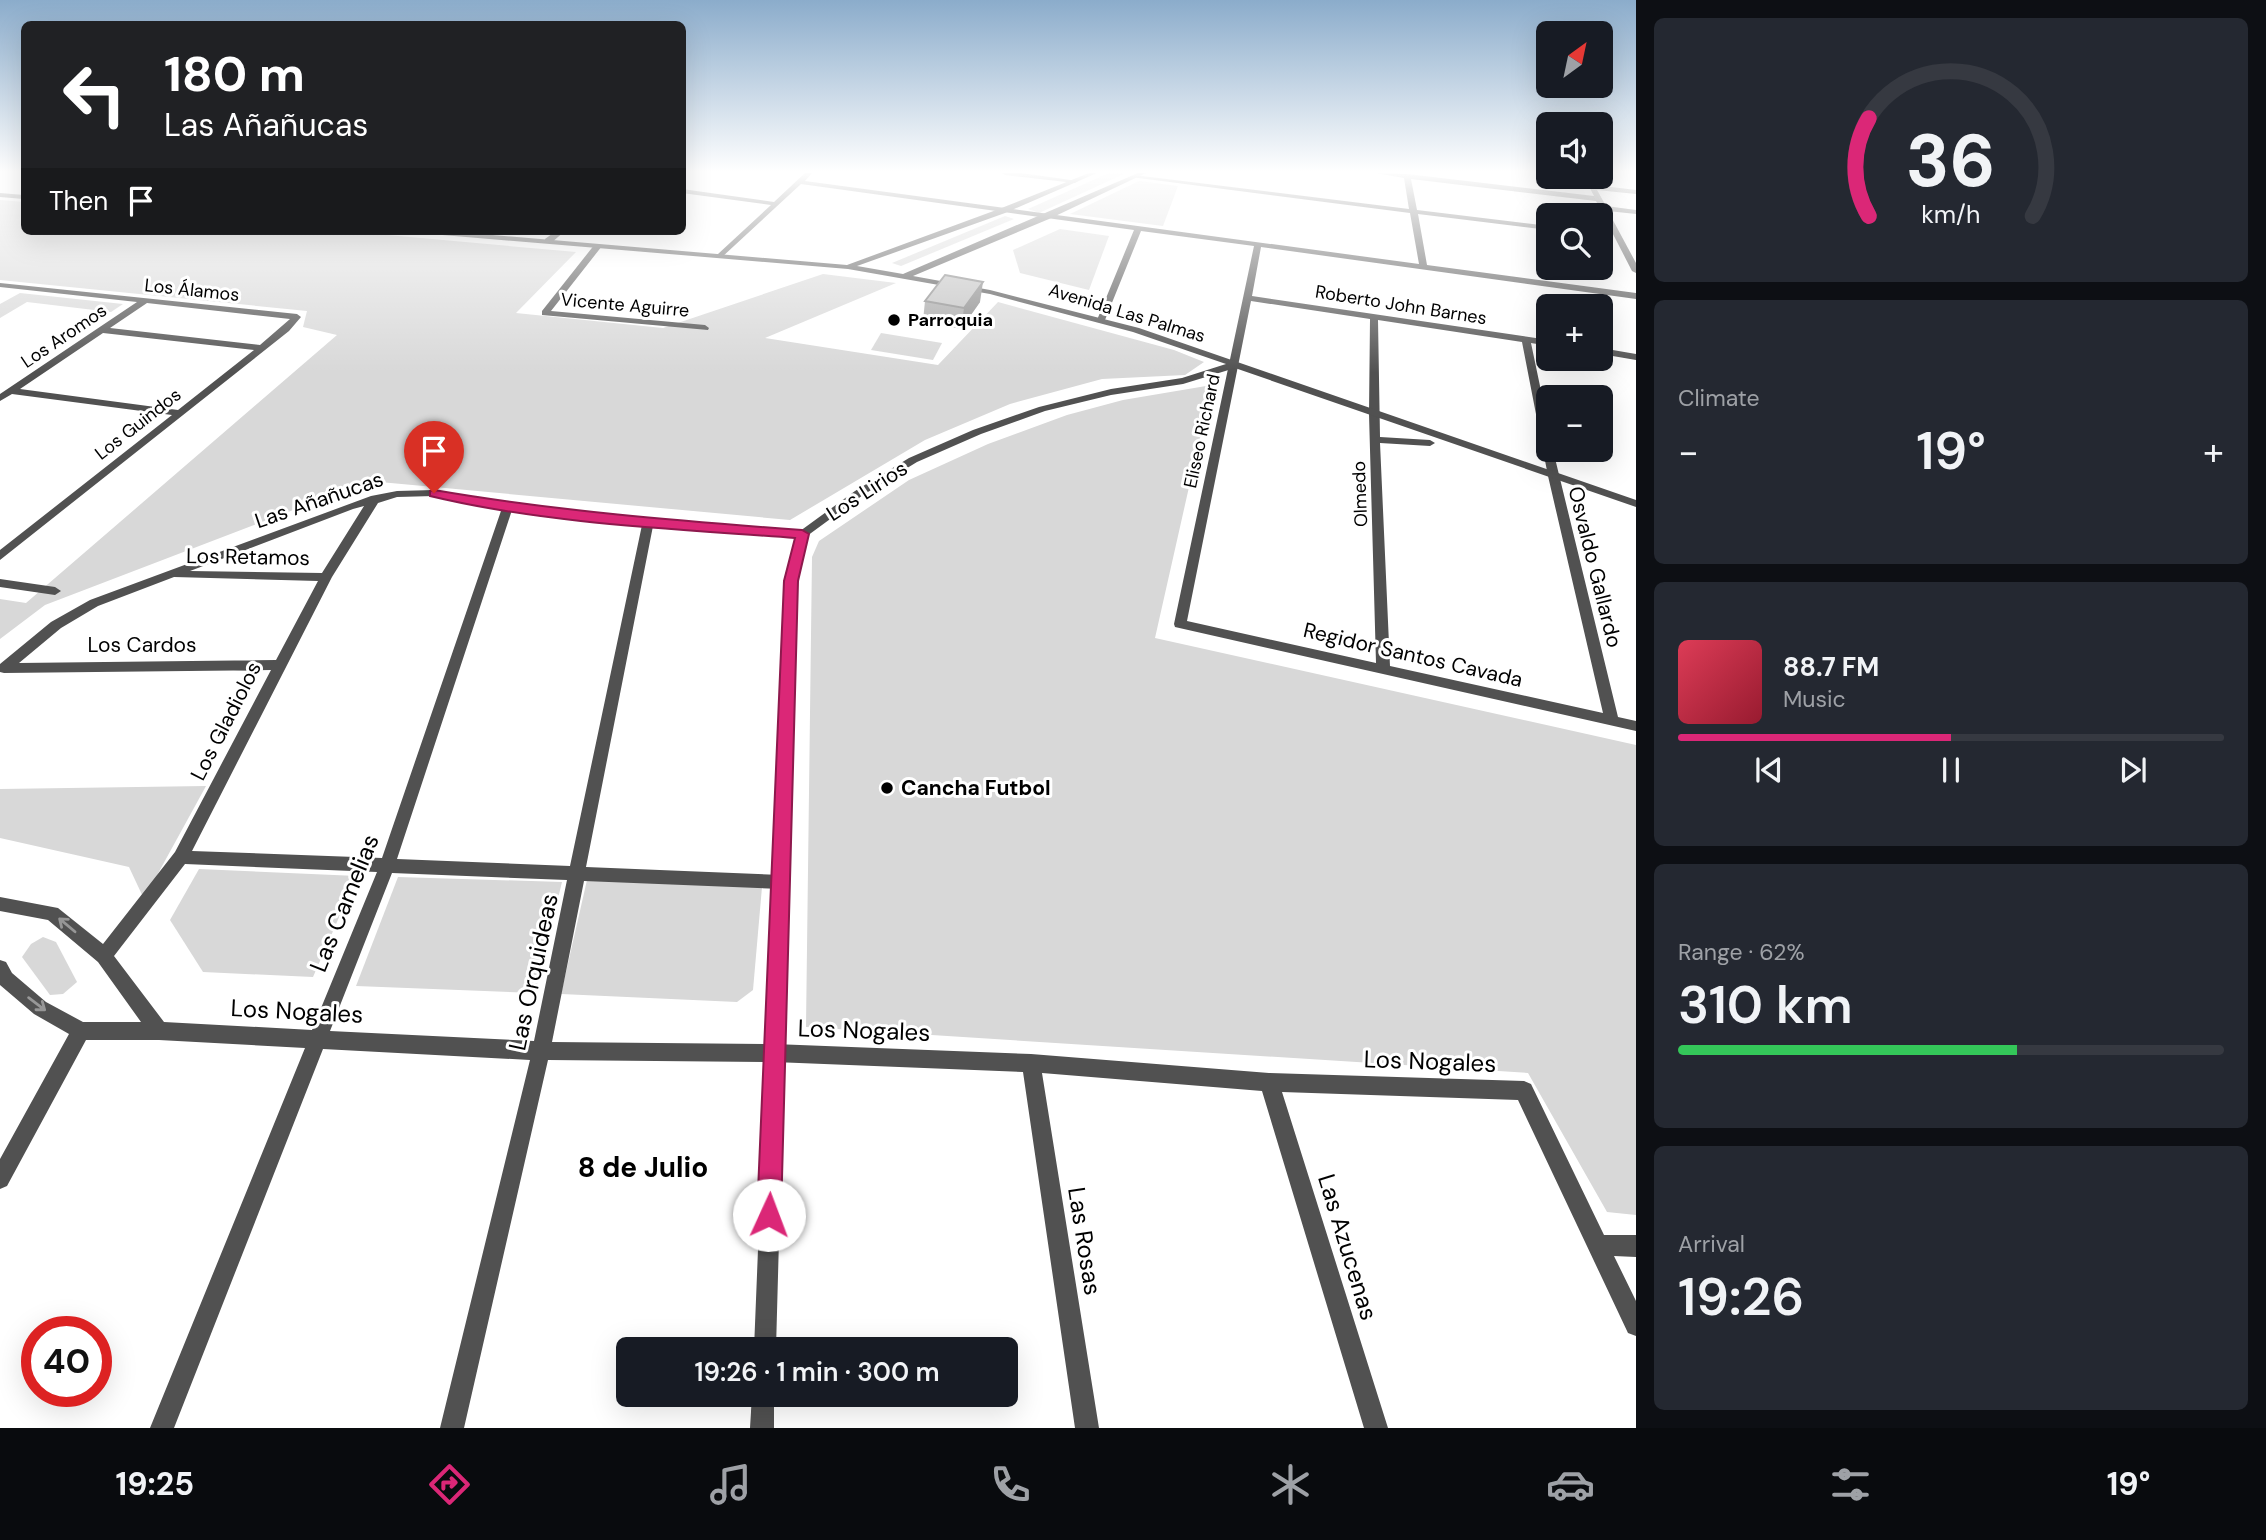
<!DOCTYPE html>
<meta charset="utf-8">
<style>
:root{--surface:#171b24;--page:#242831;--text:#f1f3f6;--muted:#9ea1a6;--line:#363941;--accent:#db2777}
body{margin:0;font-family:"DM Sans",sans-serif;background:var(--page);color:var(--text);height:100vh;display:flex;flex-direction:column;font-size:26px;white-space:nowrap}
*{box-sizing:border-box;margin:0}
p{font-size:23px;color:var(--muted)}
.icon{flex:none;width:38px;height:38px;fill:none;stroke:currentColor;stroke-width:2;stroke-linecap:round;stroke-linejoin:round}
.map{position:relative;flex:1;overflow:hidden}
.drawer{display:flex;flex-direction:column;gap:18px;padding:18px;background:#0d0f14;width:630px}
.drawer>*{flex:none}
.guide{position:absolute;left:21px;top:21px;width:665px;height:214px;border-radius:10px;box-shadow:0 7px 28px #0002;background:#202124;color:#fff;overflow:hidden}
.needle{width:46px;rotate:33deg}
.buttons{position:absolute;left:1536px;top:21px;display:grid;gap:14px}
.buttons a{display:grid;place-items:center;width:77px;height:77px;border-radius:10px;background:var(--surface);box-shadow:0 7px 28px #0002;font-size:35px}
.speed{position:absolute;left:21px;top:1316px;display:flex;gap:14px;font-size:35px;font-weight:700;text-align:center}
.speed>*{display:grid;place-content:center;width:91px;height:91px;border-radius:50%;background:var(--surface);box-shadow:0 7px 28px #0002;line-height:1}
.speed .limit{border:10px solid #d22;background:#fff;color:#111}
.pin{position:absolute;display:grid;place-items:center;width:60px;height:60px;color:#fff;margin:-72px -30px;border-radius:50% 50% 50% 0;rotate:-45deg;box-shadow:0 0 7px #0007}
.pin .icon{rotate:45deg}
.me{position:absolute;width:77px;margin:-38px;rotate:2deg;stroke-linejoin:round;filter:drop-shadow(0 0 5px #0008)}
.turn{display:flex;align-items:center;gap:24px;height:147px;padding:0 28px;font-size:32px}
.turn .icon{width:91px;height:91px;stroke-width:2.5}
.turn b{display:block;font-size:49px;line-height:60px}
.then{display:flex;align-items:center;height:66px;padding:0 28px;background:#0003;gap:14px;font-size:26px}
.big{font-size:52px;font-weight:600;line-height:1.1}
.drawer .card{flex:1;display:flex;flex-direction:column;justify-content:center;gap:10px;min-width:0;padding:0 24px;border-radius:10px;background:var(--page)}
.drawer .dial{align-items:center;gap:0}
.dial svg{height:182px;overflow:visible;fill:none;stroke:var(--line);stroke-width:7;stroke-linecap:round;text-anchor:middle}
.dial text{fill:var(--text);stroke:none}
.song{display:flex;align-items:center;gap:21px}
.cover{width:84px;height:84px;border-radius:10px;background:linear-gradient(135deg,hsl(350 70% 55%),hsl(350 70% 35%))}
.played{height:7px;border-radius:4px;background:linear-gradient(90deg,var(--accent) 50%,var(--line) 50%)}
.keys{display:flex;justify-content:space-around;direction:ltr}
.heat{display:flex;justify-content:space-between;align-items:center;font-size:38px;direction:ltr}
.charge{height:10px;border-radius:5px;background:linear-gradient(90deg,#34c759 62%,var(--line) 0)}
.trip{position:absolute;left:616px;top:1337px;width:402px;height:70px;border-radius:10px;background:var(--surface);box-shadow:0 7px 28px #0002;font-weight:600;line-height:70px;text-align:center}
.tab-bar{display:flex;height:112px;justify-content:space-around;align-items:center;background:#090b0e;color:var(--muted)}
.tab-bar .icon{width:49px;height:49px}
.tab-bar .selected{color:var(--accent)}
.tab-bar b{font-size:32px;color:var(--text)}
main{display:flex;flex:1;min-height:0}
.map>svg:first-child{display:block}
.green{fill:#d8d8d8}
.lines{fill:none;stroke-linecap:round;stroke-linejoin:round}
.minor{fill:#515151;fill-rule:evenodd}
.tertiary{fill:#515151;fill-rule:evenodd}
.wall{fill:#a5a5a5}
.shaded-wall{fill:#868686}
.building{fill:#c0c0c0;stroke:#868686;stroke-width:2}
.oneway{stroke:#979797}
.route{fill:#db2777;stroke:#8e194d;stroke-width:2}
.poi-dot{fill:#000;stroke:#fff;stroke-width:2.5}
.labels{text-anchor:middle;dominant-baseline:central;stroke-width:6;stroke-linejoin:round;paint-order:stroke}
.far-street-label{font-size:18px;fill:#000;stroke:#fff}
.far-poi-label{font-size:18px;font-weight:bold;fill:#000;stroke:#fff;text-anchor:start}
.street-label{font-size:21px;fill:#000;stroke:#fff}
.poi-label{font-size:21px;font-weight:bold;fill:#000;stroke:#fff;text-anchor:start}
.near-street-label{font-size:24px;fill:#000;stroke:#fff}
.near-neighbourhood-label{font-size:28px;font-weight:bold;fill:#000;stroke:#fff}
</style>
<main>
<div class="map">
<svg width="1636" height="1428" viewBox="0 0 1636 1428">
<rect width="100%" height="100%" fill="#fff"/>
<!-- green -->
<g class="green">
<path d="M1109 173H1126L1039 213 1028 209Z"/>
<path d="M1139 181 1178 186 1163 226 1070 214Z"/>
<path d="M0 200 24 202V231H342L576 252 516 313 663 328 823 274 896 283 765 338 938 365 998 302 1174 350 1204 362 1185 375 1102 379 1010 404 925 440 790 520 369 481 45 605 0 639V599L26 603 337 335 303 327 307 311 0 280Z"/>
<path d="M1005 216 1014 219 901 266 892 263Z"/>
<path d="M1060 229 1109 236 1089 290 1020 273 1013 250Z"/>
<path d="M20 293 123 304 111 312 27 302 0 318V304Z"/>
<path d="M881 333 942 343 933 360 871 350Z"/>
<path d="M1212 385 1155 638 1636 745V1215L1607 1212 1528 1073 806 1027 812 557 819 541 909 480 988 444 1067 415 1123 400Z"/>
<path d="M206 786 144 899 129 867 0 838V789Z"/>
<path d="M199 869 357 876 313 977 203 972 170 920Z"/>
<path d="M398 877 562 882 535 993 356 986Z"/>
<path d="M587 880 762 887 753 990 737 1002 561 994Z"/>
<path d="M43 937 56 942 77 982 63 994 50 995 22 957 31 944Z"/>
</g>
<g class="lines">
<!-- minor -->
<g class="minor">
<path d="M805 173H812L805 181 1419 264 1410 213 1131 177 1134 175 1409 209 1404 178 1376 173 1407 174 1594 196 1584 177H1590L1595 185 1636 190V194L1597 190 1606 206 1636 210V214L1608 211 1636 263V273L1632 271 1596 201 1411 179 1417 210 1549 226V230L1418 214 1427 265 1636 293V299L1261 247 1252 296 1549 340V346L1531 343 1549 429V450H1553L1618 717 1636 721V731L1175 627 1174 624 1254 246 1141 231 1105 320 1101 323 1097 320 1134 230 801 184 721 258 717 256 718 254 771 205 682 193V189L774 202ZM1251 301 1370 319 1369 414 1376 663 1187 621ZM1378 320 1522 342 1548 476 1603 713 1390 666 1380 443 1430 446 1435 443 1430 440 1380 437Z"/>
<path d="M1002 173H1021L1078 181 1075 183 1005 175Z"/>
<path d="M556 231H565L551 243H545V239Z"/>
<path d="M595 244 602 246 551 311 705 325 709 328 708 330 542 315V311Z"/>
<path d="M0 283 297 314 301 317 289 331 0 560V550L172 415 12 394 0 401V394L137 302 0 287ZM147 303 290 319 260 345 110 328ZM103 333 254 350 178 410 20 389Z"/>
<path d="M1601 348 1636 354V360L1601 354Z"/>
<path d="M434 490C556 511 679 521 802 530L808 534 802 538 653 526 586 867 781 875 787 877 789 882 787 887 781 889 584 881 552 1042 774 1044 1031 1054 1269 1073 1524 1081 1531 1084 1604 1235H1636V1257L1614 1256 1636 1301V1336L1628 1333 1518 1100 1282 1092 1388 1428H1364L1262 1091 1042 1073 1099 1428H1075L1023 1072 774 1062 548 1060 464 1428H440L530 1060 323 1049 174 1428H150L305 1048 159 1040H86L7 1186 0 1189V1159L69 1034 34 1014 0 985V960L6 962 12 973 46 1002 83 1022H141L98 962 48 920 0 911V897L58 908 103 944 175 852 271 670 4 673 0 672V664L51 622 90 600 371 496 397 491ZM434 496 502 508 382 858 192 851 332 577 378 503 397 497ZM364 506 322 573 190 571 353 509ZM512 510 642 525 570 866 397 859ZM174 577 318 581 276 660 19 663 61 628 98 606ZM185 864 377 872 312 1030 164 1022 114 956ZM392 873 567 880 534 1041 330 1031Z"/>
<path d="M0 579 55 587 61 591 55 595 0 587Z"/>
</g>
<!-- tertiary -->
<g class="tertiary">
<path d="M1089 173H1097L1005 213 857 266 903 274 1138 173H1146L1049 219 913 276 990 290 1139 328 1636 500V507L1235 368 1183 384 1111 395 1045 411 981 434 917 462 863 495 807 536 797 581 776 1349H754L785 581 796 534 855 491 909 458 973 430 1039 407 1111 389 1182 378 1226 364 1133 332 990 294 848 269 419 233 415 231H446L847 265 999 209Z"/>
<path d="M0 193 24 195V199L0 197Z"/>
<path d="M752 1395H774V1428H750Z"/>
</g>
</g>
<!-- wall -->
<path class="wall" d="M925 301 980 302 961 329 923 321Z"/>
<!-- shaded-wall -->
<path class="shaded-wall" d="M983 282 980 302 961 329 964 308Z"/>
<!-- building -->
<path class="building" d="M945 275 983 282 964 308 925 301Z"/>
<!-- one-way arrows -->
<defs><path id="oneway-shaft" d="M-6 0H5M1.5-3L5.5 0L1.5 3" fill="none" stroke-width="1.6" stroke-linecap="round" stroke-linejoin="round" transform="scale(1.75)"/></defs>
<g class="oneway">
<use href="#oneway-shaft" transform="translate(67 925) rotate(-140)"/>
<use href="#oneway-shaft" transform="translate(37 1004) rotate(37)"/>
</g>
<!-- sky -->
<linearGradient id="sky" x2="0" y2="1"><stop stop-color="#8baccb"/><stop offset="0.46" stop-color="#fff"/><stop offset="1" stop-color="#fff" stop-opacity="0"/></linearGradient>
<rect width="1636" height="373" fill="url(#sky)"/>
<!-- route -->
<path class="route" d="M434 490C556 511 679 521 802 530L809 534 798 581 781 1215 777 1223 769 1226 761 1223 757 1215 784 581 795 538C676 529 546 524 430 496V491Z"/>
<!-- markers -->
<g class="poi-dot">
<circle cx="894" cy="320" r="7"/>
<circle cx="887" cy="788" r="7"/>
</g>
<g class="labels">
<!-- far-street labels -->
<g class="far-street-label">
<text transform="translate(192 290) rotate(6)">Los Álamos</text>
<text transform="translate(625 305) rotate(5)">Vicente Aguirre</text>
<text transform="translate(1401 305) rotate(9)">Roberto John Barnes</text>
<text transform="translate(1127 313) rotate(17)">Avenida Las Palmas</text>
<text transform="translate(64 336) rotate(-34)">Los Aromos</text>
<text transform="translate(138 424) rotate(-38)">Los Guindos</text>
<text transform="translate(1202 431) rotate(-78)">Eliseo Richard</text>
<text transform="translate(1360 494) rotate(-92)">Olmedo</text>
</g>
<!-- far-poi labels -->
<g class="far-poi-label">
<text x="908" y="320">Parroquia</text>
</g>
<!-- street labels -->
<g class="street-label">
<text transform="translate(867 491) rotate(-33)">Los Lirios</text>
<text transform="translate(319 500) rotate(-19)">Las Añañucas</text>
<text transform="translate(248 557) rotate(1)">Los Retamos</text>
<text transform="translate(1595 567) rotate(76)">Osvaldo Gallardo</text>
<text x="142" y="645">Los Cardos</text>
<text transform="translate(1413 655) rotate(13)">Regidor Santos Cavada</text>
<text transform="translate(226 721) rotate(-63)">Los Gladiolos</text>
</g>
<!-- poi labels -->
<g class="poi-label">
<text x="901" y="788">Cancha Futbol</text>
</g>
<!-- near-street labels -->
<g class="near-street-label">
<text transform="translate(344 903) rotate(-68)">Las Camelias</text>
<text transform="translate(533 972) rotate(-78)">Las Orquideas</text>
<text transform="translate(297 1011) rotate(3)">Los Nogales</text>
<text transform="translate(864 1030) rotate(2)">Los Nogales</text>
<text transform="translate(1430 1061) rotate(2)">Los Nogales</text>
<text transform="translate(1085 1241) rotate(81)">Las Rosas</text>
<text transform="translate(1348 1247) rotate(73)">Las Azucenas</text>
</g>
<!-- near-neighbourhood labels -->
<g class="near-neighbourhood-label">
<text x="643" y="1167">8 de Julio</text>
</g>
</g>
</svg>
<div class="buttons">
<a><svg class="needle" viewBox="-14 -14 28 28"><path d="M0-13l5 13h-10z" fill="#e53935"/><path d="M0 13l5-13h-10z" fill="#9ea1a6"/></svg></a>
<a><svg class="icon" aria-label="sound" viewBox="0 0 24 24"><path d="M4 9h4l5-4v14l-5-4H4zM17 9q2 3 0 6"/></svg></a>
<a><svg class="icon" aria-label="search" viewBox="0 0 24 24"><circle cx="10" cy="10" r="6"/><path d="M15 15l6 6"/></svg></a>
<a>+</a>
<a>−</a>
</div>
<div class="speed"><div class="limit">40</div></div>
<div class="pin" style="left:434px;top:493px;background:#d93025"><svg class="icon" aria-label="arrive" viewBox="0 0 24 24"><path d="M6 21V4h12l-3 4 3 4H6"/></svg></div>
<svg class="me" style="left:769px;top:1215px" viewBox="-20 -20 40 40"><circle r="19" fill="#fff"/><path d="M0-13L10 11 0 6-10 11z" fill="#db2777"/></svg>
<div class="trip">19:26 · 1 min · 300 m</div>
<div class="guide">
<div class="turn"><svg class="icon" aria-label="left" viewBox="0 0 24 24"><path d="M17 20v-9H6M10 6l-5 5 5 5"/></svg><div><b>180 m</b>Las Añañucas</div></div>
<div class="then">Then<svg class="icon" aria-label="arrive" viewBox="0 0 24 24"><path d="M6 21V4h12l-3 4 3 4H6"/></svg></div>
</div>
</div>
<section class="drawer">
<div class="card dial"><svg viewBox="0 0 100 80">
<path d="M14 69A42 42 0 1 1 86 69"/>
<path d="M14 69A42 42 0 0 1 14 26" stroke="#db2777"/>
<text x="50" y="56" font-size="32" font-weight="700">36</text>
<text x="50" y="72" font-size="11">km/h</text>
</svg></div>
<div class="card"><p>Climate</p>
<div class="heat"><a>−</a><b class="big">19°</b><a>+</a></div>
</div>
<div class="card">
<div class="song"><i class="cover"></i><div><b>88.7 FM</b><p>Music</p></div></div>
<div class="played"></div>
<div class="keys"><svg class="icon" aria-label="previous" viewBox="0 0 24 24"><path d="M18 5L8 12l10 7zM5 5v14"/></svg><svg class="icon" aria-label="pause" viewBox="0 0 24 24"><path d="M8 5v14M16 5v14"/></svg><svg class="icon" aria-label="next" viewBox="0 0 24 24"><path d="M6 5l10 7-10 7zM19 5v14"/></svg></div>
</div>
<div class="card"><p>Range · 62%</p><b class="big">310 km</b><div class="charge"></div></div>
<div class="card"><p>Arrival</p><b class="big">19:26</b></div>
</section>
</main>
<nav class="tab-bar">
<b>19:25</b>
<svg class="icon selected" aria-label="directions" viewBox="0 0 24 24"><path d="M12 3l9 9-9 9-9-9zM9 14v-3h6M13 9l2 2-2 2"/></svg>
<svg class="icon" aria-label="music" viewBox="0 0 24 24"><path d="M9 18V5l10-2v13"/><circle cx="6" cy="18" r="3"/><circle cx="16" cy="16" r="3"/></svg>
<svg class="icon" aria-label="phone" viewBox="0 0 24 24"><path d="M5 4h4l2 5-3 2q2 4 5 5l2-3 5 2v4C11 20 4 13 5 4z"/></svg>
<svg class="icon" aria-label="climate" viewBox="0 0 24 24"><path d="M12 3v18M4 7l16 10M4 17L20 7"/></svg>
<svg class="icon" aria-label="car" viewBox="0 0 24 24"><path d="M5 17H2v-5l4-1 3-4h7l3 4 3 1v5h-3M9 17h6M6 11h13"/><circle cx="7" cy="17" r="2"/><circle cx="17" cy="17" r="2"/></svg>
<svg class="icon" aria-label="filters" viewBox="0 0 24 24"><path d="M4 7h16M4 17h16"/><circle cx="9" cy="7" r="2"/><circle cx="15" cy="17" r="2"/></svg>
<b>19°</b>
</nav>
